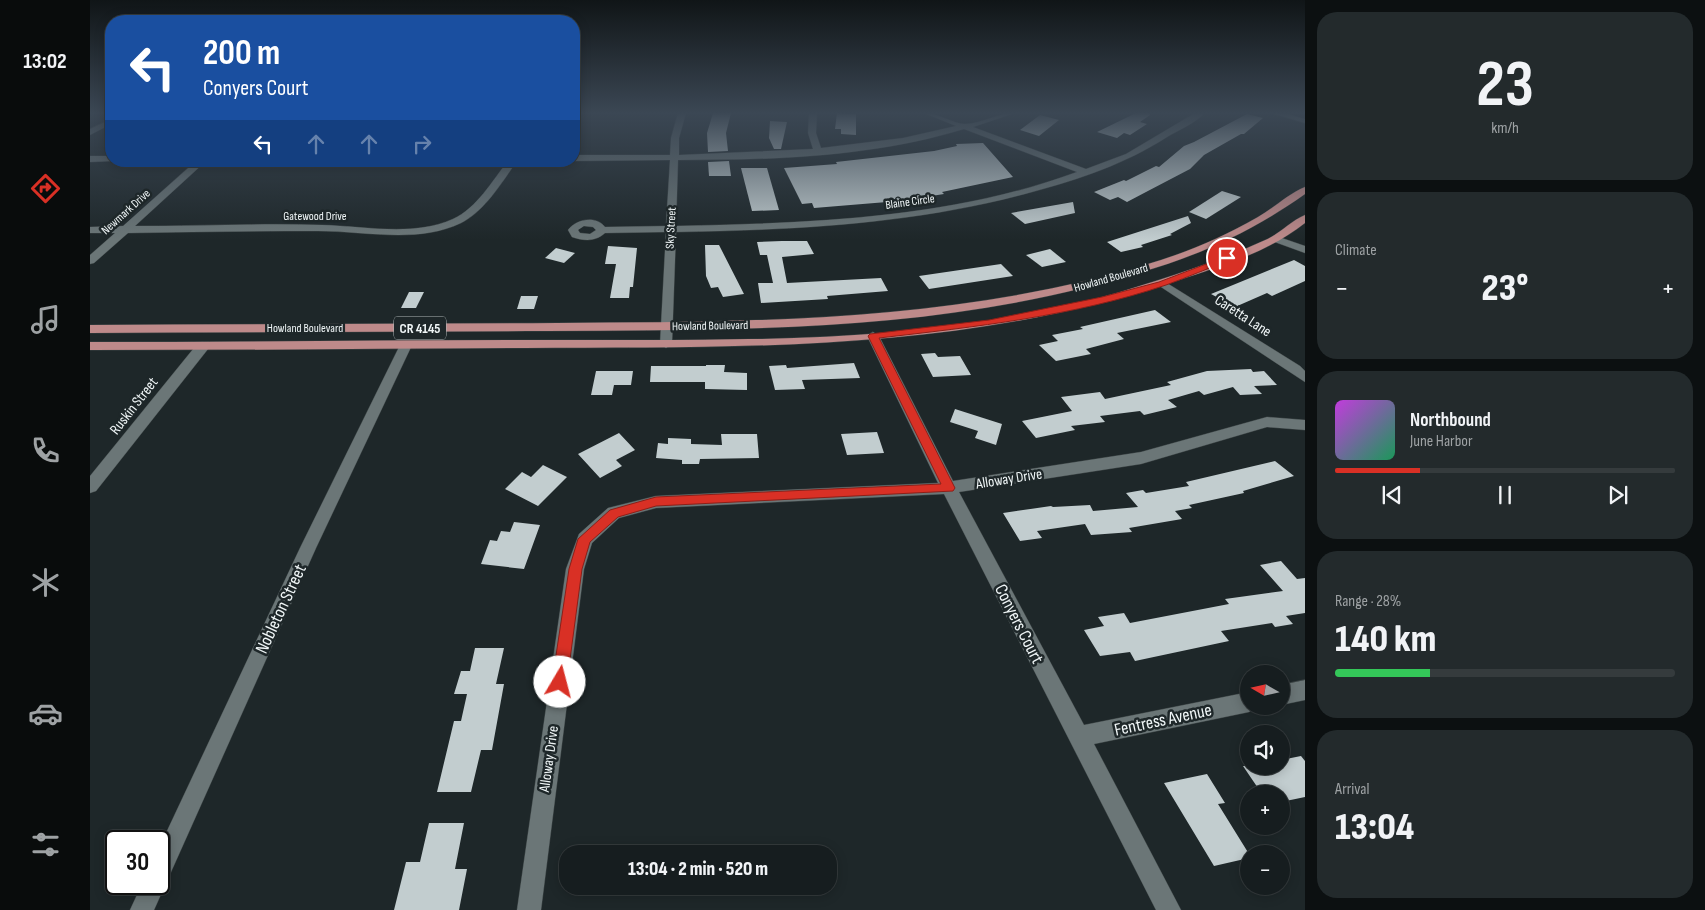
<!DOCTYPE html>
<meta charset="utf-8">
<style>
:root{--surface:#161d1f;--page:#232a2c;--text:#f1f3f6;--muted:#9ea2a4;--line:#353b3d;--accent:#d93025}
body{margin:0;font-family:"Sofia Sans Condensed",sans-serif;background:var(--page);color:var(--text);height:100vh;display:flex;flex-direction:column;font-size:19px;white-space:nowrap}
*{box-sizing:border-box;margin:0}
p{font-size:16px;color:var(--muted)}
.icon{flex:none;width:28px;height:28px;fill:none;stroke:currentColor;stroke-width:2;stroke-linecap:round;stroke-linejoin:round}
.map{position:relative;flex:1;overflow:hidden}
.side{display:flex;flex-direction:column;gap:12px;padding:12px;background:#0c1011;width:400px}
.side>*{flex:none}
.hud{position:absolute;left:15px;top:15px;width:475px;height:152px;border-radius:20px;box-shadow:0 2px 12px #0003,0 0 0 1px var(--line);background:#1a4fa0;color:#fff;overflow:hidden}
.needle{width:32px;rotate:279deg}
.tools{position:absolute;left:1150px;top:665px;display:grid;gap:10px}
.tools a{display:grid;place-items:center;width:50px;height:50px;border-radius:50%;background:var(--surface);box-shadow:0 2px 12px #0003,0 0 0 1px var(--line);font-size:25px}
.speed{position:absolute;left:15px;top:830px;display:flex;gap:10px;font-size:25px;font-weight:700;text-align:center}
.speed>*{display:grid;place-content:center;width:65px;height:65px;border-radius:50%;background:var(--surface);box-shadow:0 2px 12px #0003,0 0 0 1px var(--line);line-height:1}
.speed .limit{border:2px solid #111;border-radius:8px;background:#fff;color:#111}
.pin{position:absolute;display:grid;place-items:center;width:42px;height:42px;color:#fff;margin:-21px;border:2px solid #fff;border-radius:50%;box-shadow:0 1px 5px #0007}
.me{position:absolute;width:55px;margin:-28px;rotate:8deg;stroke-linejoin:round;filter:drop-shadow(0 0 4px #0008)}
.turn{display:flex;align-items:center;gap:18px;height:105px;padding:0 15px;font-size:22px}
.turn .icon{width:65px;height:65px;stroke-width:2.5}
.turn b{display:block;font-size:35px;line-height:42px}
.lanes{display:flex;align-items:center;height:48px;padding:0 15px;background:#0003;justify-content:center;gap:25px;direction:ltr}
.lanes .off{opacity:.35}
.big{font-size:38px;font-weight:800;line-height:1.1}
.side .card{flex:1;display:flex;flex-direction:column;justify-content:center;gap:8px;min-width:0;padding:0 18px;border-radius:20px;background:var(--page)}
.side .dial{align-items:center;gap:0}
.dial b{font-size:65px;line-height:1}
.song{display:flex;align-items:center;gap:15px}
.cover{width:60px;height:60px;border-radius:8px;background:linear-gradient(135deg,hsl(290 70% 55%),hsl(150 70% 35%))}
.played{height:5px;border-radius:2px;background:linear-gradient(90deg,var(--accent) 25%,var(--line) 25%)}
.keys{display:flex;justify-content:space-around;direction:ltr}
.heat{display:flex;justify-content:space-between;align-items:center;font-size:28px;direction:ltr}
.charge{height:8px;border-radius:4px;background:linear-gradient(90deg,#34c759 28%,var(--line) 0)}
.trip{position:absolute;left:469px;top:845px;width:278px;height:50px;border-radius:20px;background:var(--surface);box-shadow:0 2px 12px #0003,0 0 0 1px var(--line);font-weight:800;line-height:50px;text-align:center}
main{display:flex;flex:1;min-height:0}
.dock{display:flex;flex-direction:column;width:90px;justify-content:space-around;align-items:center;background:#090c0c;color:var(--muted)}
.dock .icon{width:35px;height:35px}
.dock .on{color:var(--accent)}
.dock b{font-size:22px;color:var(--text)}
.map>svg:first-child{display:block}
.building{fill:#c2cdcf}
.lines{fill:none;stroke-linecap:round;stroke-linejoin:round}
.minor-casing{stroke:#3b4344;stroke-width:1}
.major-casing{stroke:#3b4344;stroke-width:1}
.minor{fill:#6b7677;fill-rule:evenodd}
.major{fill:#be8a8a;fill-rule:evenodd}
.route{fill:#d93025;stroke:#8d1f18}
.labels{text-anchor:middle;dominant-baseline:central;stroke-width:5;stroke-linejoin:round;paint-order:stroke}
.far-street-label{font-size:12px;fill:#f0f6f7;stroke:#1e2729}
.shield{fill:#1e2729;stroke:#b1b8b9;stroke-width:1}
.shield-label{font-size:14px;font-weight:bold;fill:#f0f6f7}
.street-label{font-size:15px;fill:#f0f6f7;stroke:#1e2729}
.near-street-label{font-size:18px;fill:#f0f6f7;stroke:#1e2729}
</style>
<main>
<nav class="dock">
<b>13:02</b>
<svg class="icon on" aria-label="directions" viewBox="0 0 24 24"><path d="M12 3l9 9-9 9-9-9zM9 14v-3h6M13 9l2 2-2 2"/></svg>
<svg class="icon" aria-label="music" viewBox="0 0 24 24"><path d="M9 18V5l10-2v13"/><circle cx="6" cy="18" r="3"/><circle cx="16" cy="16" r="3"/></svg>
<svg class="icon" aria-label="phone" viewBox="0 0 24 24"><path d="M5 4h4l2 5-3 2q2 4 5 5l2-3 5 2v4C11 20 4 13 5 4z"/></svg>
<svg class="icon" aria-label="climate" viewBox="0 0 24 24"><path d="M12 3v18M4 7l16 10M4 17L20 7"/></svg>
<svg class="icon" aria-label="car" viewBox="0 0 24 24"><path d="M5 17H2v-5l4-1 3-4h7l3 4 3 1v5h-3M9 17h6M6 11h13"/><circle cx="7" cy="17" r="2"/><circle cx="17" cy="17" r="2"/></svg>
<svg class="icon" aria-label="filters" viewBox="0 0 24 24"><path d="M4 7h16M4 17h16"/><circle cx="9" cy="7" r="2"/><circle cx="15" cy="17" r="2"/></svg>
</nav>
<div class="map">
<svg width="1215" height="910" viewBox="0 0 1215 910">
<rect width="100%" height="100%" fill="#1e2729"/>
<!-- building -->
<g class="building">
<path d="M623 113H641L636 133 638 151 618 152 617 133Z"/>
<path d="M747 113 766 114V135L751 134V129H745Z"/>
<path d="M1046 113H1059L1060 115 1050 122 1057 124 1040 135 1034 133 1027 138 1007 132Z"/>
<path d="M1157 114 1173 118 1154 134H1151L1114 155 1100 169 1056 192 1037 202 1028 197 1020 200 1004 192 1034 180 1036 181 1066 166 1069 167 1094 146 1104 142Z"/>
<path d="M950 115 969 120 949 136 930 130Z"/>
<path d="M680 121 697 122 691 149H684L679 138Z"/>
<path d="M893 143 923 177 852 192 854 194 809 201 724 208 722 203 712 204 694 168 747 164 746 162 844 151 867 146 866 144Z"/>
<path d="M639 161 641 176H619L618 162Z"/>
<path d="M651 168H677L689 210 662 211Z"/>
<path d="M1132 191 1151 197 1116 219 1099 212Z"/>
<path d="M983 202 985 213 935 224 921 213Z"/>
<path d="M1098 216 1101 223 1080 234 1082 235 1051 245 1053 247 1031 252 1017 242Z"/>
<path d="M692 241H717L724 254 692 257 697 283 791 278 798 291 737 296 738 299 671 303 668 283H683L677 255H670L667 242Z"/>
<path d="M615 245H629L654 294 633 297 628 287 621 288 616 276Z"/>
<path d="M518 246 547 248 543 287H540L539 298H520L526 264H515Z"/>
<path d="M466 248 485 253 474 263 455 258Z"/>
<path d="M960 249 976 262 952 267 936 255Z"/>
<path d="M1204 260 1215 266V281L1182 296 1177 293 1145 307 1121 294Z"/>
<path d="M911 264 923 276 839 289 829 276Z"/>
<path d="M319 292H334L326 308H311Z"/>
<path d="M431 296H448L444 309H427Z"/>
<path d="M1065 310 1081 322 1027 333 1034 339 996 349 1001 354 966 361 949 345 968 341 962 335 993 329 990 327Z"/>
<path d="M845 353 848 357 870 356 881 375 843 377 831 354Z"/>
<path d="M764 363 770 378 712 380 715 389 685 390 679 366 696 365 697 368Z"/>
<path d="M616 365H635L634 372 657 373V390L615 389V382H560L561 366H616Z"/>
<path d="M1161 369 1163 372 1174 371 1187 385 1164 386 1172 394 1150 395 1143 387 1114 395 1109 391 1078 400 1087 407 1054 415 1050 411 1010 416 1015 422 981 426 985 430 946 438 932 421 982 411 971 397 1010 392 1015 399 1081 385 1077 382 1117 371Z"/>
<path d="M506 371H543L541 385H524L522 395H501Z"/>
<path d="M865 409 912 424 906 445 885 438 888 431 860 422Z"/>
<path d="M787 432 794 453 757 455 751 434Z"/>
<path d="M529 433 545 450 526 460 532 466 510 478 488 454Z"/>
<path d="M631 434H667L669 458 610 459 609 464H592V460L566 458 568 443 578 444V438L601 439V444L632 445Z"/>
<path d="M1185 461 1204 476 1153 491 1154 493 1099 505 1102 508 1085 511 1092 519 1039 528 1042 532 1001 535 995 524 947 531 952 538 930 541 913 513 961 506 963 507 1000 505 1003 511 1048 507 1036 493 1053 490 1056 493 1099 486 1096 482Z"/>
<path d="M453 465 477 477 448 506 415 489 432 472 441 477Z"/>
<path d="M424 522 450 525 434 569 391 564 400 540 407 541 411 531 420 532Z"/>
<path d="M1191 561 1207 579 1215 578V613L1196 616 1203 624 1185 627 1182 623 1131 631 1139 641 1045 661 1040 652 1010 656 994 630 1014 626 1008 617 1034 613 1040 623 1139 604 1135 599 1193 591 1170 565Z"/>
<path d="M385 648H414L406 684H414L402 750H391L381 792H347L364 721H371L377 694H364L371 671H380Z"/>
<path d="M1211 756 1215 761V797L1191 802V794H1172L1153 766H1191V760Z"/>
<path d="M1117 774 1135 803 1128 804 1159 854V858L1124 866 1074 783Z"/>
<path d="M339 823H374L365 869H377L369 910H304L316 862H330Z"/>
</g>
<g class="lines">
<!-- minor casing -->
<g class="minor-casing">
<g id="minor">
<path d="M588 113H596L589 138V155L723 149 718 133 719 113H727L726 133 731 148 813 138 866 126 834 113C849 113 863 124 875 124 891 124 907 113 925 113L883 127 996 169 1036 154 1105 113H1115C1105 123 1089 130 1077 137 1035 164 990 179 942 192 826 224 706 230 586 232L582 344 576 348 570 344 576 232 515 233C505 242 494 241 482 237L478 230C486 219 506 215 515 227L576 226 580 160 484 161V155H580L581 138ZM874 129 987 172C859 219 721 223 586 226L588 160C684 160 782 157 874 129ZM494 226 503 227 506 230 500 234 490 233 488 230Z"/>
<path d="M1181 113H1194L1215 119V123Z"/>
<path d="M21 119V124L0 135V129Z"/>
<path d="M0 156H21L23 161 0 162Z"/>
<path d="M106 161H116L45 226C107 226 169 223 232 225 274 226 323 237 363 219 387 208 402 181 418 161H427C412 182 395 211 371 223 327 244 275 231 228 231 165 231 101 232 38 233L4 263 0 264V255L25 233H0V227L33 226Z"/>
<path d="M1186 236 1215 246V253L1182 241 1181 239Z"/>
<path d="M1072 280 1210 366 1215 371V382L1068 285V281Z"/>
<path d="M783 332 789 336 863 481 1051 452 1177 417 1215 420V430L1177 427 1051 464 869 492 994 725 1159 692V706H1167L1159 712 1004 744 1091 910H1066L854 494 566 508 529 518 502 543 494 569 451 910H427L476 569 489 534 518 508 566 496 848 483 777 336Z"/>
<path d="M316 341 322 345 226 548 64 910H40L52 884H69V848L210 548 310 345Z"/>
<path d="M113 342 119 346 118 349 6 491 0 493V476L108 343Z"/>
<path d="M1215 680V700L1191 705V685Z"/>
</g>
</g>
<!-- major casing -->
<g class="major-casing">
<g id="major">
<path d="M1215 187V194C1143 245 1078 267 993 288 817 332 635 330 455 331 303 332 152 332 0 333V325C156 324 311 324 467 323 670 322 875 322 1071 260 1105 249 1137 235 1168 217 1184 208 1198 194 1215 187Z"/>
<path d="M1215 215V223C1177 253 1131 266 1086 281 872 352 657 347 435 348 290 349 145 350 0 350V342C159 342 319 340 478 340 660 340 850 344 1027 293 1076 278 1127 262 1173 241 1189 235 1200 221 1215 215Z"/>
</g>
</g>
<!-- minor -->
<use href="#minor" class="minor"/>
<!-- major -->
<use href="#major" class="major"/>
</g>
<!-- sky -->
<linearGradient id="sky" x2="0" y2="1"><stop stop-color="#101517"/><stop offset="0.47" stop-color="#3b4754"/><stop offset="1" stop-color="#3b4754" stop-opacity="0"/></linearGradient>
<rect width="1215" height="240" fill="url(#sky)"/>
<!-- route -->
<path class="route" d="M1137 256 1140 257V260C1119 268 1098 277 1076 285 985 316 884 327 789 338L865 488 863 491 566 506 528 517 500 542 492 569 477 682 475 687 470 690 465 687 462 682 479 569 488 539 520 510 566 497 851 484 778 336 780 334 899 320 1012 297 1069 282Z"/>
<g class="labels">
<!-- far-street labels -->
<g class="far-street-label">
<text transform="translate(820 202) rotate(-8)">Blaine Circle</text>
<text transform="translate(36 212) rotate(-42)">Newmark Drive</text>
<text x="225" y="216">Gatewood Drive</text>
<text transform="translate(581 228) rotate(-87)">Sky Street</text>
<text transform="translate(1021 278) rotate(-16)">Howland Boulevard</text>
<text transform="translate(620 326) rotate(-1)">Howland Boulevard</text>
<text x="215" y="328">Howland Boulevard</text>
</g>
<!-- shield labels -->
<rect class="shield" x="304" y="316.5" width="52" height="23" rx="4"/>
<g class="shield-label">
<text x="330" y="328">CR 4145</text>
</g>
<!-- street labels -->
<g class="street-label">
<text transform="translate(1153 316) rotate(33)">Caretta Lane</text>
<text transform="translate(44 406) rotate(-52)">Ruskin Street</text>
<text transform="translate(919 479) rotate(-9)">Alloway Drive</text>
<text transform="translate(459 759) rotate(-82)">Alloway Drive</text>
</g>
<!-- near-street labels -->
<g class="near-street-label">
<text transform="translate(191 609) rotate(-65)">Nobleton Street</text>
<text transform="translate(929 624) rotate(63)">Conyers Court</text>
<text transform="translate(1073 720) rotate(-12)">Fentress Avenue</text>
</g>
</g>
</svg>
<div class="tools">
<a><svg class="needle" viewBox="-14 -14 28 28"><path d="M0-13l5 13h-10z" fill="#e53935"/><path d="M0 13l5-13h-10z" fill="#9ea2a4"/></svg></a>
<a><svg class="icon" aria-label="sound" viewBox="0 0 24 24"><path d="M4 9h4l5-4v14l-5-4H4zM17 9q2 3 0 6"/></svg></a>
<a>+</a>
<a>−</a>
</div>
<div class="speed"><div class="limit">30</div></div>
<div class="pin" style="left:1137px;top:258px;background:#d93025"><svg class="icon" aria-label="arrive" viewBox="0 0 24 24"><path d="M6 21V4h12l-3 4 3 4H6"/></svg></div>
<svg class="me" style="left:470px;top:682px" viewBox="-20 -20 40 40"><circle r="19" fill="#fff"/><path d="M0-13L10 11 0 6-10 11z" fill="#d93025"/></svg>
<div class="trip">13:04 · 2 min · 520 m</div>
<div class="hud">
<div class="turn"><svg class="icon" aria-label="left" viewBox="0 0 24 24"><path d="M17 20v-9H6M10 6l-5 5 5 5"/></svg><div><b>200 m</b>Conyers Court</div></div>
<div class="lanes"><svg class="icon" aria-label="left" viewBox="0 0 24 24"><path d="M17 20v-9H6M10 6l-5 5 5 5"/></svg><svg class="icon off" aria-label="ahead" viewBox="0 0 24 24"><path d="M12 20V5M6 11l6-6 6 6"/></svg><svg class="icon off" aria-label="ahead" viewBox="0 0 24 24"><path d="M12 20V5M6 11l6-6 6 6"/></svg><svg class="icon off" aria-label="right" viewBox="0 0 24 24"><path d="M7 20v-9h11M14 6l5 5-5 5"/></svg></div>
</div>
</div>
<section class="side">
<div class="card dial"><b>23</b><p>km/h</p></div>
<div class="card"><p>Climate</p>
<div class="heat"><a>−</a><b class="big">23°</b><a>+</a></div>
</div>
<div class="card">
<div class="song"><i class="cover"></i><div><b>Northbound</b><p>June Harbor</p></div></div>
<div class="played"></div>
<div class="keys"><svg class="icon" aria-label="previous" viewBox="0 0 24 24"><path d="M18 5L8 12l10 7zM5 5v14"/></svg><svg class="icon" aria-label="pause" viewBox="0 0 24 24"><path d="M8 5v14M16 5v14"/></svg><svg class="icon" aria-label="next" viewBox="0 0 24 24"><path d="M6 5l10 7-10 7zM19 5v14"/></svg></div>
</div>
<div class="card"><p>Range · 28%</p><b class="big">140 km</b><div class="charge"></div></div>
<div class="card"><p>Arrival</p><b class="big">13:04</b></div>
</section>
</main>
